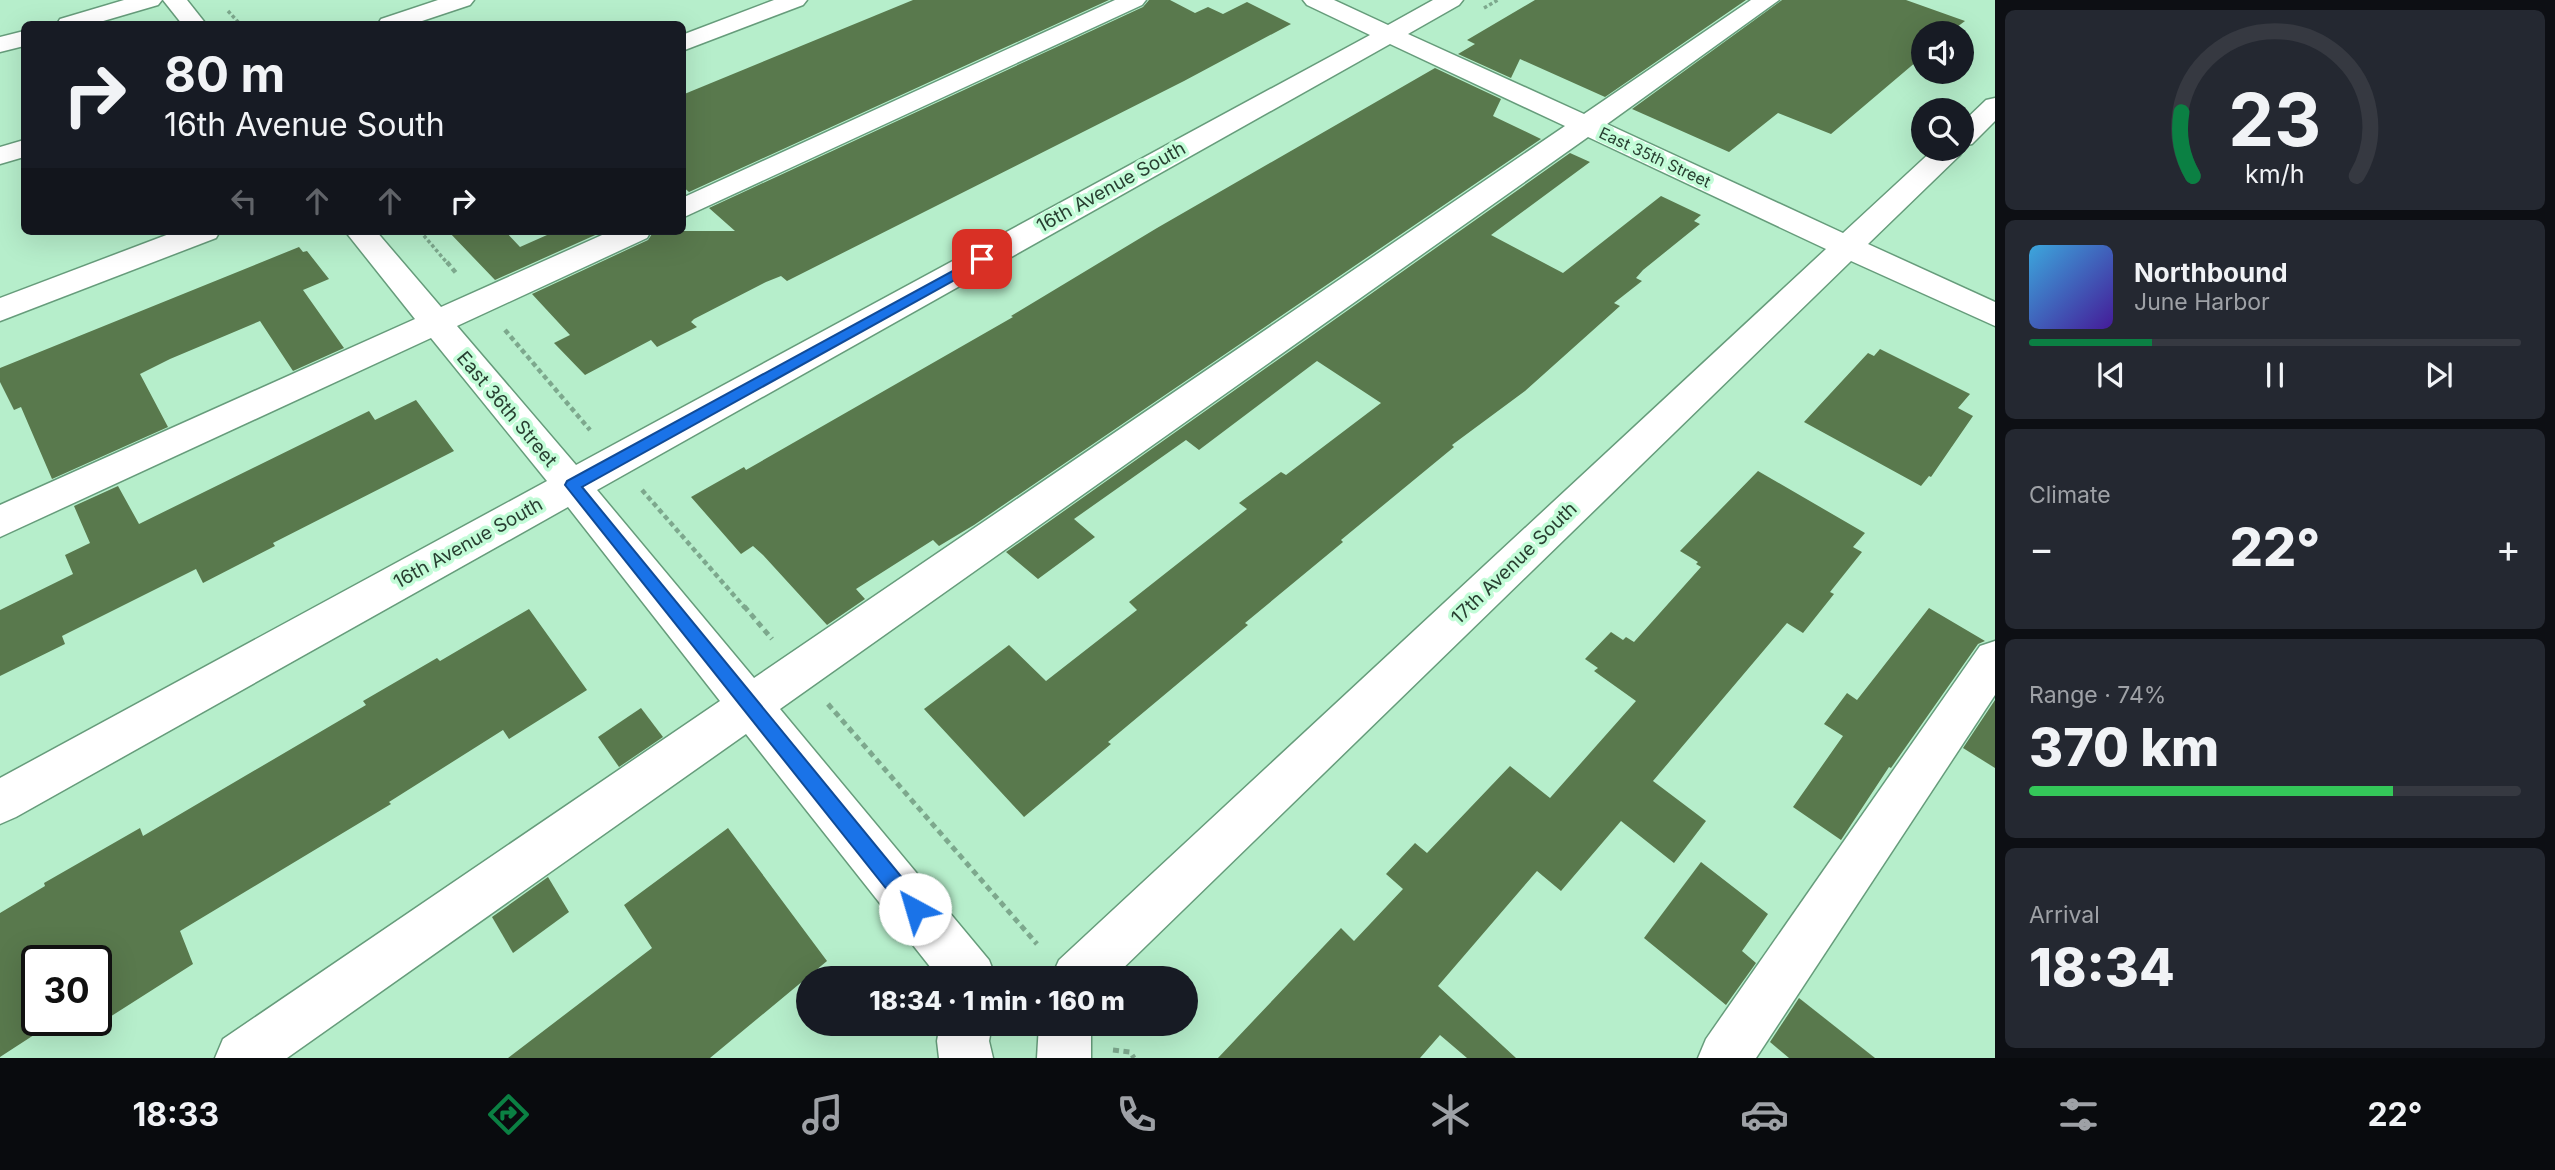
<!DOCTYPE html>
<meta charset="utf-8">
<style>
:root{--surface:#171b24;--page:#242831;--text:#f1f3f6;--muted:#9ea1a6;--line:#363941;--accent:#0b8043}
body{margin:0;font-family:Inter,sans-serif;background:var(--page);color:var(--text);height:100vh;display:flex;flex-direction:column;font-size:26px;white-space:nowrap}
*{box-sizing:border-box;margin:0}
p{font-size:23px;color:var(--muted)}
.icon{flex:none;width:38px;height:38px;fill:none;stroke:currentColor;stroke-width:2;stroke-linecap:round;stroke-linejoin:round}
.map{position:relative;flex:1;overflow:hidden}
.panel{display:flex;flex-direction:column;gap:10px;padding:10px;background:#0d0f14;width:560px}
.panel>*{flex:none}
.hud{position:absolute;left:21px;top:21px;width:665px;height:214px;border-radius:10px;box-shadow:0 7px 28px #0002;background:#171b24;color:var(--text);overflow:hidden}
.fabs{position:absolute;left:1911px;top:21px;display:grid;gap:14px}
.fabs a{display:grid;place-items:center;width:63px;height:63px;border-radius:50%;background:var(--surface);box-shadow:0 7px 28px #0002;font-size:35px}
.speed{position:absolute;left:21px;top:945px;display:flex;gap:14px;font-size:35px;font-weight:700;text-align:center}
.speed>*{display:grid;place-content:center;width:91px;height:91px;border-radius:50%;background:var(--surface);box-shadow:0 7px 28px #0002;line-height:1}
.speed .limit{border:4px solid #111;border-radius:10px;background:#fff;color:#111}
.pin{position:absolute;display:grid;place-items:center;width:60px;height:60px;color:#fff;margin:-30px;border-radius:14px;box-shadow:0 4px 10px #0006}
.me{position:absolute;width:77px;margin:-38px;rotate:321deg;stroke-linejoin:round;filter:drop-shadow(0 0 5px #0008)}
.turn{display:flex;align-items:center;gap:24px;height:147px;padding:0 28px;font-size:32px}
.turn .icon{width:91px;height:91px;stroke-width:2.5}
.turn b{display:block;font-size:49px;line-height:60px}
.lanes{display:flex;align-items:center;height:66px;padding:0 28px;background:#0003;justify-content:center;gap:35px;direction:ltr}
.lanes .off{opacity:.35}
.big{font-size:52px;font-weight:800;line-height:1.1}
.panel .card{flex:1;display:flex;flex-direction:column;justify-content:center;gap:10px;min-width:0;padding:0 24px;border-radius:10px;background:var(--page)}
.panel .dial{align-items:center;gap:0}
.dial svg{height:182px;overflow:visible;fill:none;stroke:var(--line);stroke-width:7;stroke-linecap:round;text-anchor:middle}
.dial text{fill:var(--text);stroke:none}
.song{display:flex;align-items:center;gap:21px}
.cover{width:84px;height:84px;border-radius:10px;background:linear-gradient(135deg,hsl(200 70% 55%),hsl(260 70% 35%))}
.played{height:7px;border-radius:4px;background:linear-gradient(90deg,var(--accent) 25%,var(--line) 25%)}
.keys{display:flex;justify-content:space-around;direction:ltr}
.heat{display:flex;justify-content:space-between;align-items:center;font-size:38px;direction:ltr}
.charge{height:10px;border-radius:5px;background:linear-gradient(90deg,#34c759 74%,var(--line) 0)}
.trip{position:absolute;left:796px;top:966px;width:402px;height:70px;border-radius:35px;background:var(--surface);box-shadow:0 7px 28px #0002;font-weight:800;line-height:70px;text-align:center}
.tab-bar{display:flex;height:112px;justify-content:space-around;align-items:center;background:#090b0e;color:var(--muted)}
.tab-bar .icon{width:49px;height:49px}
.tab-bar .current{color:var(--accent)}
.tab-bar b{font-size:32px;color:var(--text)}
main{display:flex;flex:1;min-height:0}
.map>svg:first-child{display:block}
.building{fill:#59794d}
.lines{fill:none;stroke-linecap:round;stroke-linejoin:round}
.minor-casing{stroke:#669c7b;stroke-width:3}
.path-far2{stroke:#7da88d;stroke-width:3.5;stroke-dasharray:3.5 2.5;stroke-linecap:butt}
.path-far1{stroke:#7da88d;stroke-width:4.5;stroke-dasharray:5 3.5;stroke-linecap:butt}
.path{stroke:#7da88d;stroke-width:5;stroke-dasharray:6 4.5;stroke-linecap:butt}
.minor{fill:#fff;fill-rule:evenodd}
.route{fill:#1a73e8;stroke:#114b97;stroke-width:2}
.labels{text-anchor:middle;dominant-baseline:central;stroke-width:7;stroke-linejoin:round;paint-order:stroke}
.far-street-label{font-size:16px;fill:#283f31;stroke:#c3fcd8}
.street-label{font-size:19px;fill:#283f31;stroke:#c3fcd8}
</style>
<main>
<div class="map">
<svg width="1995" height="1058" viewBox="0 0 1995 1058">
<rect width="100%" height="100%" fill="#b6eecb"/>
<!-- building -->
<g class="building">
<path d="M913 0H1109L689 192 682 186V95Z"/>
<path d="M1149 0H1170L1195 13 1208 7 1223 14 1247 2 1291 24 1184 81 787 281 781 276 766 282 694 319 691 322 697 327 657 347 651 340 585 375 554 343 570 335 532 294 648 240 654 231H735L709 208 1143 7Z"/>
<path d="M1535 0H1746L1605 97 1520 59 1511 78 1458 54 1475 44 1467 40Z"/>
<path d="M1782 0H1906L1965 21 1949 33H1923V56L1831 134 1778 113 1729 152 1632 109Z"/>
<path d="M1435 68 1501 99 1493 116 1541 139 974 525 939 546 933 540 856 589 865 599 827 625 763 555 753 546 741 554 691 497 744 467 746 470 1013 317 1011 316 1157 228Z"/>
<path d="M1570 153 1590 162 1491 235 1563 273 1661 196 1701 215 1694 221 1700 224 1643 270 1636 278 1642 281 1614 303 1620 306 1525 391 1452 445 1454 447 1341 540 1343 542 1245 623 1248 625 1108 742 1111 744 1024 817 924 709 1009 645 1046 681 1137 610 1129 602 1247 509 1239 503 1281 472 1286 475 1381 403 1317 361 1199 450 1186 440 1074 519 1095 537 1038 579 1006 552Z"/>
<path d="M448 231H505L520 247 556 231 602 232 495 280Z"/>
<path d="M299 247 303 252 307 251 329 279 303 290 344 348 293 371 260 321 170 359 140 374 168 427 52 479 21 407 14 410 0 382V368Z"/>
<path d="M1880 349 1970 394 1958 408 1973 416 1931 477 1929 476 1921 486 1804 422 1868 353 1874 356Z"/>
<path d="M416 400 454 451 273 543 275 546 203 583 196 569 62 636 65 644 0 676V610L73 574 65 555 90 543 74 506 118 486 139 524 369 411 375 420Z"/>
<path d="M1758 471 1865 533 1853 547 1862 552 1830 592 1834 594 1803 633 1787 623 1653 781 1706 821 1674 863 1621 821 1561 891 1537 871 1438 986 1516 1058H1467L1440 1035 1420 1058H1218L1341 928 1354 941 1403 889 1386 874 1415 843 1427 853 1510 766 1550 798 1636 701 1594 671 1598 668 1585 659 1611 632 1623 640 1626 637 1634 642 1701 567 1696 564 1698 562 1680 551Z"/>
<path d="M1929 608 1985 641 1978 644 1891 768 1889 767 1841 840 1793 807 1843 736 1824 724 1847 693 1857 700Z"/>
<path d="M529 609 587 690 509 739 503 730 389 802 391 804 180 931 193 964 91 1029 88 1020H96V961H37V1020H57L0 1057V913L45 886 44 883 140 828 143 836 366 705 363 701 437 658 440 661Z"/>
<path d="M1995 700V768L1963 748Z"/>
<path d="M641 708 663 737 619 767 598 737Z"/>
<path d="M728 828 827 961 710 1058H508L652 948 624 905Z"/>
<path d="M1701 862 1768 914 1742 951 1756 963 1726 1005 1644 938Z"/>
<path d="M548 877 569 912 513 953 492 917Z"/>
<path d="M1799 998 1875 1058H1789L1770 1042Z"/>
</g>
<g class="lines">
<!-- minor casing -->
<g class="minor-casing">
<g id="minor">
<path d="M124 0H162L158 5 93 24H57L60 19Z"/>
<path d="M163 0H187L206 24H182Z"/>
<path d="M438 0H474L470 5 413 24H378L381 19Z"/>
<path d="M774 0H807L803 5 682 51V35Z"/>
<path d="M1115 0H1146L1142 5 682 218V198Z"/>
<path d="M1303 0H1334L1388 25 1433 0H1463L1459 5 1408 34 1584 114 1751 0H1779L1607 124 1843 233 1934 149H1962V123L1986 100 1995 98V121L1972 144 1962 146 1964 149 1960 155 1868 244 1995 302V326L1851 261 1113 978H1051L1059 960 1826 249 1588 137 780 709 989 960 996 978H939L746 734 287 1058H215L223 1039 720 701 568 507 16 817 0 824V778L547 481 431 338 0 537V505L415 319 345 231H376L441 307 611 231H651L647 238 457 326 576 465 1370 35 1307 5ZM1390 44 1565 126 754 678 597 490Z"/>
<path d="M24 31V46L0 52V37Z"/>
<path d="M24 140V157L0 164V147Z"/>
<path d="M177 231H220L216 238 0 321V298Z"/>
<path d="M1995 641V695L1756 1058H1698L1706 1039 1980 646Z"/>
<path d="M940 1024H992L989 1041 993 1058H939L937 1041Z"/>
<path d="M1039 1024H1091V1058H1037Z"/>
</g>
</g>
<!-- path-far2 -->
<g class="path-far2">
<path d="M1484 8 1498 0"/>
<path d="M228 11 240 24"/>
<path d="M420 231 448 264"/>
</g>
<!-- path-far1 -->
<g class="path-far1">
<path d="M447 262 456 273"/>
<path d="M505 330 590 430"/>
<path d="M642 490 745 608"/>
</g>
<!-- path -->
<g class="path">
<path d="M744 606 772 639"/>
<path d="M828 704 1037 944"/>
<path d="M1113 1050 1130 1052 1134 1058"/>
</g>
<!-- minor -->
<use href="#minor" class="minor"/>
</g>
<!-- route -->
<path class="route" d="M982 255 989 259 987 262 582 487 922 902 925 909 922 916 915 919 908 916 565 485 567 481Z"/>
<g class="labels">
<!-- far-street labels -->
<g class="far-street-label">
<text transform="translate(1655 157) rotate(25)">East 35th Street</text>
</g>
<!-- street labels -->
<g class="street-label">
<text transform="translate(1111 187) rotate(-29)">16th Avenue South</text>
<text transform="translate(507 409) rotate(50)">East 36th Street</text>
<text transform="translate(468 543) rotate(-29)">16th Avenue South</text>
<text transform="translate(1514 563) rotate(-44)">17th Avenue South</text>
</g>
</g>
</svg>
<div class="fabs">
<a><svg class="icon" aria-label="sound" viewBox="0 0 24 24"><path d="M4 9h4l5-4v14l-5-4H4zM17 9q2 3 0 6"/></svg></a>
<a><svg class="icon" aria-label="search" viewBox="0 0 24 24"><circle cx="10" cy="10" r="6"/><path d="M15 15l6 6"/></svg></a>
</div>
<div class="speed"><div class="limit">30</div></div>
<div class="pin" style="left:982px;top:259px;background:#d93025"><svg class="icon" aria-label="arrive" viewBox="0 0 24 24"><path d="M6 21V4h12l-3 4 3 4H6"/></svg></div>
<svg class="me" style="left:915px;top:909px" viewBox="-20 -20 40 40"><circle r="19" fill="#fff"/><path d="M0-13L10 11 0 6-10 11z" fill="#1a73e8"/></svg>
<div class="trip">18:34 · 1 min · 160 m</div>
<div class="hud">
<div class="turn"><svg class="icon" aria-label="right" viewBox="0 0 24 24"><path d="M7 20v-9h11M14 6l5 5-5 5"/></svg><div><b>80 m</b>16th Avenue South</div></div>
<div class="lanes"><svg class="icon off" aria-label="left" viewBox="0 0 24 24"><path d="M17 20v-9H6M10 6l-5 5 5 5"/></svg><svg class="icon off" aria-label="ahead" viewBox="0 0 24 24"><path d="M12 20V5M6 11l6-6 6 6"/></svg><svg class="icon off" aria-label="ahead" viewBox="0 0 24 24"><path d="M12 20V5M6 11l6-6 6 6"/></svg><svg class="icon" aria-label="right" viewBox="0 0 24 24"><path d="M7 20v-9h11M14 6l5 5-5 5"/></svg></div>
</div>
</div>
<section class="panel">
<div class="card dial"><svg viewBox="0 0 100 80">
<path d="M14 69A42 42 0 1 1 86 69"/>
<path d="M14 69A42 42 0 0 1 9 41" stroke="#0b8043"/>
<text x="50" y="56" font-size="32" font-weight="700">23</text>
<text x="50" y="72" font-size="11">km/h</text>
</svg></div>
<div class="card">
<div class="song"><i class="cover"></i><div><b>Northbound</b><p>June Harbor</p></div></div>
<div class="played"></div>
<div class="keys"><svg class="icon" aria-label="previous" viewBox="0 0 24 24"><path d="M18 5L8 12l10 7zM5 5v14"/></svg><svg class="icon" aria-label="pause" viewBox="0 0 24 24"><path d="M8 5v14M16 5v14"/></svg><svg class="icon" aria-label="next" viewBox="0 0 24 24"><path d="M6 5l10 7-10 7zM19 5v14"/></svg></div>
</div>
<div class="card"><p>Climate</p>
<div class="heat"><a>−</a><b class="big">22°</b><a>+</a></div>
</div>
<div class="card"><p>Range · 74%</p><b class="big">370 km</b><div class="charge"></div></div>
<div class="card"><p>Arrival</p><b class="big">18:34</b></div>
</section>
</main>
<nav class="tab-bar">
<b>18:33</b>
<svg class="icon current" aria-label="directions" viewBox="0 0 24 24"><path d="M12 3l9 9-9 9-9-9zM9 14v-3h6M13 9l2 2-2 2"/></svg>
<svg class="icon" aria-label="music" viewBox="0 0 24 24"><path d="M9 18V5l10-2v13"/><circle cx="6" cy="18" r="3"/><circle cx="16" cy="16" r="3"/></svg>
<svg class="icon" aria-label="phone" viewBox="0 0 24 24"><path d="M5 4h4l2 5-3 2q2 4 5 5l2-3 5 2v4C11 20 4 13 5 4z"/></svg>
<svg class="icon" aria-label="climate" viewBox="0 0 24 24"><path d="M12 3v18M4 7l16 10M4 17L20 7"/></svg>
<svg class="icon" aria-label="car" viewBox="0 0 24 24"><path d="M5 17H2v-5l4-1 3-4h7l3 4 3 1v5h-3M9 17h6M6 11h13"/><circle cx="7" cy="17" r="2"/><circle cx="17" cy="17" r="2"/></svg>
<svg class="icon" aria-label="filters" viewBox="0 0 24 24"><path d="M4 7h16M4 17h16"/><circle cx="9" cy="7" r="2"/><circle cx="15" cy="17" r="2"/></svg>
<b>22°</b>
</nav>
